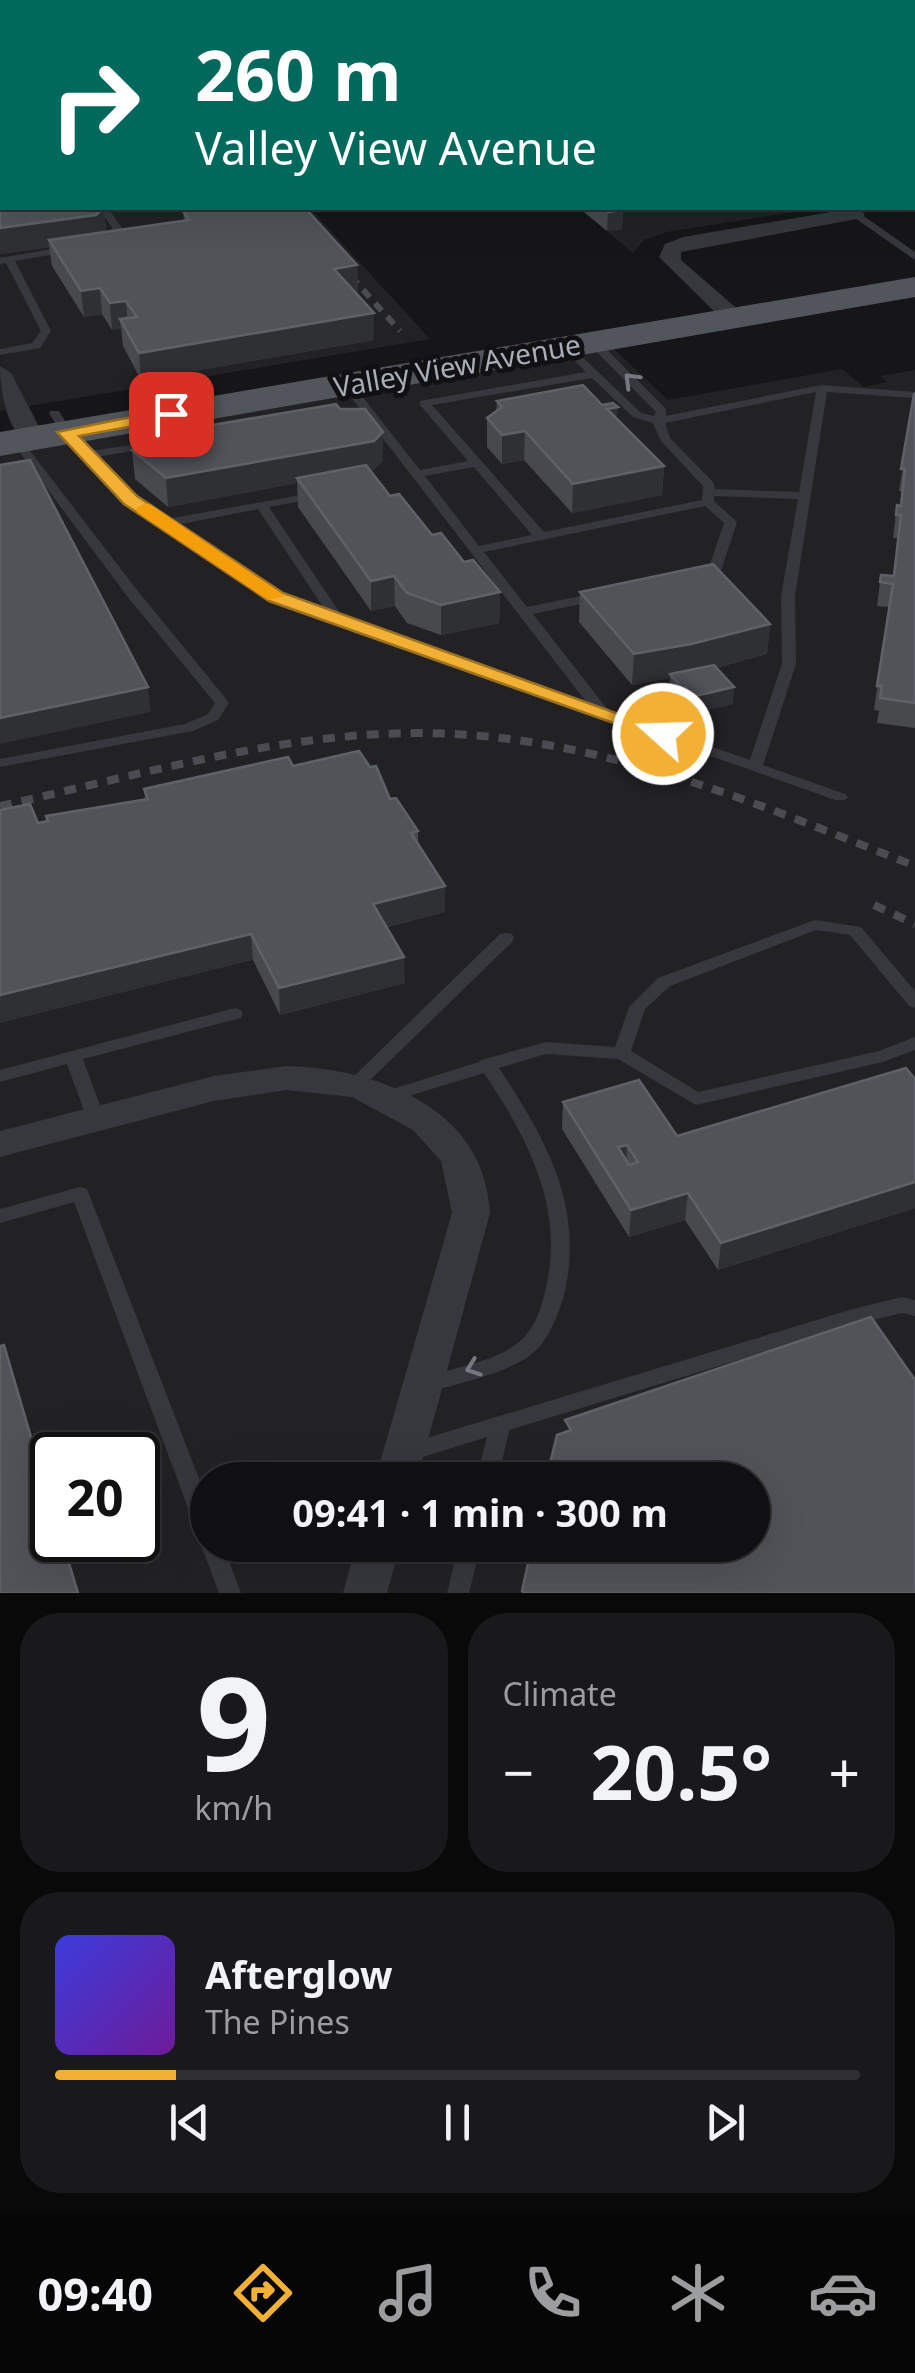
<!DOCTYPE html>
<meta charset="utf-8">
<style>
:root{--surface:#101012;--page:#19191b;--text:#f1f3f6;--muted:#9c9d9f;--line:#303032;--accent:#f2b134}
body{margin:0;font-family:"Noto Sans",sans-serif;background:var(--page);color:var(--text);height:100vh;display:flex;flex-direction:column;font-size:38px;white-space:nowrap}
*{box-sizing:border-box;margin:0}
p{font-size:32px;color:var(--muted)}
.icon{flex:none;width:55px;height:55px;fill:none;stroke:currentColor;stroke-width:2;stroke-linecap:round;stroke-linejoin:round}
.map{position:relative;height:1593px;overflow:hidden}
.side{display:flex;flex-direction:column;gap:20px;padding:20px;background:#09090a;flex:1}
.side>*{flex:none}
.banner{position:absolute;left:0px;top:0px;width:915px;height:210px;box-shadow:0 10px 40px #0002,0 0 0 2px var(--line);background:#00695c;color:#fff;overflow:hidden}
.speed{position:absolute;left:30px;top:1432px;display:flex;gap:20px;font-size:50px;font-weight:700;text-align:center}
.speed>*{display:grid;place-content:center;width:130px;height:130px;border-radius:50%;background:var(--surface);box-shadow:0 10px 40px #0002,0 0 0 2px var(--line);line-height:1}
.speed .limit{border:5px solid #111;border-radius:15px;background:#fff;color:#111}
.pin{position:absolute;display:grid;place-items:center;width:85px;height:85px;color:#fff;margin:-42px;border-radius:20px;box-shadow:0 5px 15px #0006}
.me{position:absolute;width:110px;margin:-55px;rotate:290deg;stroke-linejoin:round;filter:drop-shadow(0 0 8px #0008)}
.turn{display:flex;align-items:center;gap:35px;height:210px;padding:0 30px;font-size:45px}
.turn .icon{width:130px;height:130px;stroke-width:2.5}
.turn b{display:block;font-size:70px;line-height:85px}
.big{font-size:75px;font-weight:700;line-height:1.1}
.side .widget{flex:1;display:flex;flex-direction:column;justify-content:center;gap:15px;min-width:0;padding:0 35px;border-radius:40px;background:var(--page)}
.side .dial{align-items:center;gap:0}
.dial b{font-size:130px;line-height:1}
.song{display:flex;align-items:center;gap:30px}
.cover{width:120px;height:120px;border-radius:15px;background:linear-gradient(135deg,hsl(240 70% 55%),hsl(280 70% 35%))}
.played{height:10px;border-radius:5px;background:linear-gradient(90deg,var(--accent) 15%,var(--line) 15%)}
.keys{display:flex;justify-content:space-around;direction:ltr}
.heat{display:flex;justify-content:space-between;align-items:center;font-size:55px;direction:ltr}
.side .tiles{flex:1;display:grid;gap:20px;grid-template-columns:1fr 1fr}
.widget:last-child{grid-column:span 2}
.trip{position:absolute;left:190px;top:1462px;width:580px;height:100px;border-radius:50px;background:var(--surface);box-shadow:0 10px 40px #0002,0 0 0 2px var(--line);font-weight:700;line-height:100px;text-align:center}
.dock{display:flex;height:160px;justify-content:space-around;align-items:center;background:#060607;color:var(--muted)}
.dock .icon{width:70px;height:70px}
.dock .on{color:var(--accent)}
.dock b{font-size:45px;color:var(--text)}
.map>svg:first-child{display:block}
.built{fill:#222225;fill-rule:evenodd}
.lines{fill:none;stroke-linecap:round;stroke-linejoin:round}
.stream{stroke:#2c353c;stroke-width:5}
.path{stroke:#3d3f44;stroke-width:2.5;stroke-dasharray:2.5 5;stroke-linecap:butt}
.service{fill:#37383d;fill-rule:evenodd}
.minor{fill:#37383d;fill-rule:evenodd}
.primary{fill:#53555c;fill-rule:evenodd}
.rail-far1{stroke:#4a4c52;stroke-width:6;stroke-dasharray:10 8;stroke-linecap:butt}
.rail{stroke:#4a4c52;stroke-width:8;stroke-dasharray:12 10;stroke-linecap:butt}
.wall{fill:#47494d}
.shaded-wall{fill:#2f3033}
.building{fill:#525359;stroke:#5f6168;stroke-width:2.5;fill-rule:evenodd}
.oneway{stroke:#757881}
.route{fill:#f2b134;stroke:#9d7322;stroke-width:2.5}
.slow{fill:#f59e0b}
.labels{text-anchor:middle;dominant-baseline:central;stroke-width:10;stroke-linejoin:round;paint-order:stroke}
.far-street-label{font-size:28px;fill:#a8adb8;stroke:#111113}
</style>
<div class="map">
<svg width="915" height="1593" viewBox="0 0 915 1593">
<rect width="100%" height="100%" fill="#161618"/>
<!-- built -->
<g class="built">
<path d="M0 76 2 208H310L430 339 0 411Z"/>
<path d="M579 208H820L667 232 644 240 633 253Z"/>
<path d="M614 349 668 400 842 369 864 387 887 382 880 376 915 370V1593H0V450ZM52 1455H138V1540H52ZM208 1480H752V1545H208Z"/>
</g>
<g class="lines">
<!-- stream -->
<path class="stream" d="M424 2 446 0"/>
<!-- path -->
<path class="path" d="M281 2 303 0"/>
<!-- service -->
<g class="service">
<path d="M94 0H102L104 2H96Z"/>
<path d="M180 0H207L201 2H177Z"/>
<path d="M904 0H912L910 2H902Z"/>
<rect x="0" y="21" width="2" height="4"/>
<path d="M2 158V164L0 165V159Z"/>
<path d="M2 179V185L0 186V180Z"/>
<path d="M99 208H108L122 228 112 246 103 244 112 228Z"/>
<path d="M852 212H858L915 252V260L852 216Z"/>
<path d="M70 246 74 247V251L15 261 51 331 40 348 0 355V349L32 343 41 331 6 263 0 264V258Z"/>
<path d="M593 339 597 340 666 409V416L821 385 915 392V398L827 392 795 596 796 664 763 765 845 794 848 797 845 800H835L271 600 127 503 62 435 49 413 51 411H59L71 431 90 451 167 440V444L163 446 96 457 135 497 167 519 318 492V498L269 507 342 616 587 703 341 384 347 381 351 382 420 470 468 461 420 405V401L586 372 561 347 566 344 570 345 641 413 654 416 656 412 589 344V340ZM592 378 633 417 653 423 661 441 703 486 702 500 544 532 432 405ZM816 392 799 492 715 489 713 482 670 438 665 423ZM474 467 532 535 479 546 425 476ZM714 496 798 499 781 596 782 664 750 760 608 710 533 614 605 599 607 596 605 593 600 592 527 607 484 552 705 506 724 523 709 567 696 570 695 573 701 577 720 573 737 522 714 501ZM258 509 325 610 281 594 176 525Z"/>
<path d="M17 437 21 439 137 590 227 700 229 703 218 720 193 731 0 767V759L185 724 208 714 215 703 127 596 13 443 11 441Z"/>
<path d="M815 920 861 927 915 991V1008L909 1006 850 935 816 930 670 986 645 1009 631 1051 698 1092 879 1051 915 1037V1050L883 1062 696 1105 618 1059 546 1054 499 1068C545 1137 584 1206 565 1291 560 1311 550 1338 534 1352 513 1372 455 1384 426 1393L419 1391 416 1385 419 1379C448 1369 496 1362 519 1342 535 1329 542 1307 546 1287 565 1208 527 1137 484 1073L389 1102 383 1100 380 1096 383 1092 479 1062 481 1060 546 1042 615 1047 629 1007 658 978Z"/>
<path d="M506 933 512 934 514 938 512 942 362 1088H350L347 1084 350 1080 500 934Z"/>
<path d="M235 1008 241 1010 243 1014 241 1018 83 1059 105 1119 102 1123H90L87 1119 67 1064 0 1082V1070Z"/>
<path d="M80 1187 87 1189 89 1194 208 1502V1545H223L241 1593H219L201 1545 204 1540 197 1532 74 1202 0 1223V1209Z"/>
<path d="M902 1297 915 1300V1316L902 1313 853 1325 509 1430 498 1480H476L487 1437 407 1462 400 1459 397 1453 400 1447 407 1444 853 1309Z"/>
<path d="M459 1545H481L469 1593H447Z"/>
</g>
<!-- minor -->
<g class="minor">
<path d="M855 208 865 214 862 218 681 252V260L742 313V323H726L659 257 665 244 683 237Z"/>
<path d="M0 366 11 373 45 438 41 443 33 445C7 438 0 389 0 366Z"/>
<path d="M287 1066C377 1069 485 1107 490 1213L417 1480H375L452 1213 441 1161 413 1130 352 1097 287 1090 214 1101 0 1157V1131L214 1076Z"/>
<path d="M356 1545H400L387 1593H343Z"/>
</g>
<!-- primary -->
<path class="primary" d="M915 277V297L0 456V432Z"/>
<!-- rail-far1 -->
<path class="rail-far1" d="M339 263 400 331"/>
<!-- rail -->
<g class="rail">
<path d="M0 806C137 776 277 733 419 733 593 733 756 803 915 866"/>
<path d="M874 905 915 924"/>
</g>
</g>
<!-- wall -->
<g class="wall">
<path d="M104 208 106 232 184 220 183 211 357 265 358 291 354 292 374 313V340L141 380 123 346 121 328 112 330 102 314 84 317 52 266 49 247 0 254Z"/>
<path d="M579 208H634L623 209 622 229 607 231Z"/>
<path d="M915 394V728L877 723 879 711 874 710 889 607 877 606 881 575 893 576 898 538H893L897 505H901L902 492 899 491Z"/>
<path d="M497 401 617 420 664 466 662 495 572 513 524 460 502 464 487 447V418L496 412Z"/>
<path d="M148 436 383 460 374 469 370 470 390 496 432 535 500 592 499 623 441 635 407 623 395 606 371 611 298 507 297 483 168 507 135 479 132 450 149 443Z"/>
<path d="M580 592 770 624 767 654 716 668 733 704 689 714 669 691 670 678 632 685 579 622Z"/>
<path d="M293 766 390 799 418 831V843L445 886V912L387 927 405 983 280 1015 253 960 47 821 46 816 145 799 144 789Z"/>
<path d="M915 1079V1208L718 1270 685 1220 629 1237 562 1129 563 1102 677 1136Z"/>
</g>
<!-- shaded-wall -->
<g class="shaded-wall">
<path d="M0 0H92V2H2V15H0Z"/>
<path d="M122 0H154L139 2H122Z"/>
<path d="M723 0H794V2H703Z"/>
<path d="M915 107V125L912 126V108Z"/>
<rect x="0" y="128" width="2" height="19"/>
<rect x="912" y="168" width="3" height="18"/>
<path d="M104 208 106 232 49 240V247L0 254V228Z"/>
<path d="M623 210 622 229 607 231 608 212Z"/>
<path d="M357 265 358 291 335 295 334 269Z"/>
<path d="M100 288 102 314 84 317 81 291Z"/>
<path d="M126 301 128 327 120 319 121 328 112 330 110 303Z"/>
<path d="M374 313V340L141 380 139 353Z"/>
<path d="M618 407 616 435 607 409Z"/>
<path d="M525 431 524 460 502 464V435Z"/>
<path d="M383 432V460L374 469 300 483 297 478V483L168 507 166 478Z"/>
<path d="M664 466 662 495 572 513 573 484Z"/>
<path d="M394 576 395 606 371 611V581Z"/>
<path d="M500 592 499 623 441 635V605Z"/>
<path d="M770 624 767 654 689 675 670 674V678L632 685 634 654Z"/>
<path d="M148 687 151 712 0 744V718Z"/>
<path d="M734 687 733 704 689 714 690 697Z"/>
<path d="M445 886V912L374 930 373 904Z"/>
<path d="M251 934 253 960 0 1023V995Z"/>
<path d="M404 957 405 983 280 1015 279 988Z"/>
<path d="M627 1145 626 1172 618 1147Z"/>
<path d="M915 1182V1208L718 1270 721 1243Z"/>
<path d="M688 1193 685 1220 629 1237 631 1210Z"/>
</g>
<!-- building -->
<g class="building">
<path d="M617 0H723L703 2H604Z"/>
<path d="M915 14V51L912 52V15Z"/>
<path d="M915 60V107L912 108V61Z"/>
<rect x="0" y="71" width="2" height="57"/>
<path d="M915 131V168H912V132Z"/>
<path d="M2 184V208H103L96 215 0 228V185Z"/>
<path d="M210 208H305L357 265 334 269 374 313 139 353 120 319 137 317 126 301 110 303 100 288 81 291 49 240 189 220 183 211Z"/>
<path d="M603 208H621L623 210 608 212Z"/>
<path d="M583 385 602 405 613 403 618 407 607 409 664 466 573 484 525 431 502 435 487 418 502 407 497 401Z"/>
<path d="M914 394H915V703L880 698 882 686H877L893 584 880 582 881 575 894 576 901 515H896L897 505 901 506 905 469H901Z"/>
<path d="M336 404 340 409H365L383 432 374 441 166 478 132 450 151 442 148 436Z"/>
<path d="M30 460 148 687 0 718V465Z"/>
<path d="M366 465 390 496 399 494 432 535 441 533 464 562 473 560 500 592 441 605 407 593 394 576 371 581 297 478Z"/>
<path d="M713 564 770 624 691 644 634 654 580 592Z"/>
<path d="M714 665 734 687 690 697 670 674Z"/>
<path d="M359 751 370 767 376 766 390 799 396 798 418 831 411 833 445 886 373 904 404 957 279 988 251 934 0 995V810L30 804 38 823 48 821 46 816 148 799 144 789 288 757 293 766Z"/>
<path d="M906 1068 915 1079V1182L721 1243 688 1193 631 1210 563 1102 639 1080 677 1136ZM627 1145 638 1162 629 1165 618 1147Z"/>
<path d="M871 1317 915 1380V1593H524L522 1591 532 1545H752V1480H546L557 1435 571 1430 565 1420Z"/>
<path d="M4 1345 52 1509V1540H62L78 1593H0V1346Z"/>
</g>
<!-- one-way arrows -->
<defs><path id="oneway-chevron" d="M-2-3.5L2.5 0L-2 3.5" fill="none" stroke-width="1.6" stroke-linecap="round" stroke-linejoin="round" transform="scale(2.5)"/></defs>
<g class="oneway">
<use href="#oneway-chevron" transform="translate(631 380) rotate(-135)"/>
<use href="#oneway-chevron" transform="translate(473 1368) rotate(160)"/>
</g>
<!-- route -->
<path class="route" d="M171 409 177 411V418L79 436 137 496 283 593 674 734 663 740 656 738 269 601 124 504 57 432Z"/>
<!-- slow -->
<path class="slow" d="M145 503 151 505 285 596 268 600 138 513 135 509Z"/>
<g class="labels">
<!-- far-street labels -->
<g class="far-street-label">
<text transform="translate(457 365) rotate(-10)">Valley View Avenue</text>
</g>
</g>
</svg>
<div class="speed"><div class="limit">20</div></div>
<div class="pin" style="left:171px;top:414px;background:#d93025"><svg class="icon" aria-label="arrive" viewBox="0 0 24 24"><path d="M6 21V4h12l-3 4 3 4H6"/></svg></div>
<svg class="me" style="left:663px;top:734px" viewBox="-20 -20 40 40"><circle r="17" fill="#f2b134" stroke="#fff" stroke-width="3"/><path d="M0-11L8 9 0 5-8 9z" fill="#fff"/></svg>
<div class="trip">09:41 · 1 min · 300 m</div>
<div class="banner">
<div class="turn"><svg class="icon" aria-label="right" viewBox="0 0 24 24"><path d="M7 20v-9h11M14 6l5 5-5 5"/></svg><div><b>260 m</b>Valley View Avenue</div></div>
</div>
</div>
<section class="side">
<div class="tiles">
<div class="widget dial"><b>9</b><p>km/h</p></div>
<div class="widget"><p>Climate</p>
<div class="heat"><a>−</a><b class="big">20.5°</b><a>+</a></div>
</div>
<div class="widget">
<div class="song"><i class="cover"></i><div><b>Afterglow</b><p>The Pines</p></div></div>
<div class="played"></div>
<div class="keys"><svg class="icon" aria-label="previous" viewBox="0 0 24 24"><path d="M18 5L8 12l10 7zM5 5v14"/></svg><svg class="icon" aria-label="pause" viewBox="0 0 24 24"><path d="M8 5v14M16 5v14"/></svg><svg class="icon" aria-label="next" viewBox="0 0 24 24"><path d="M6 5l10 7-10 7zM19 5v14"/></svg></div>
</div>
</div>
</section>
<nav class="dock">
<b>09:40</b>
<svg class="icon on" aria-label="directions" viewBox="0 0 24 24"><path d="M12 3l9 9-9 9-9-9zM9 14v-3h6M13 9l2 2-2 2"/></svg>
<svg class="icon" aria-label="music" viewBox="0 0 24 24"><path d="M9 18V5l10-2v13"/><circle cx="6" cy="18" r="3"/><circle cx="16" cy="16" r="3"/></svg>
<svg class="icon" aria-label="phone" viewBox="0 0 24 24"><path d="M5 4h4l2 5-3 2q2 4 5 5l2-3 5 2v4C11 20 4 13 5 4z"/></svg>
<svg class="icon" aria-label="climate" viewBox="0 0 24 24"><path d="M12 3v18M4 7l16 10M4 17L20 7"/></svg>
<svg class="icon" aria-label="car" viewBox="0 0 24 24"><path d="M5 17H2v-5l4-1 3-4h7l3 4 3 1v5h-3M9 17h6M6 11h13"/><circle cx="7" cy="17" r="2"/><circle cx="17" cy="17" r="2"/></svg>
</nav>
